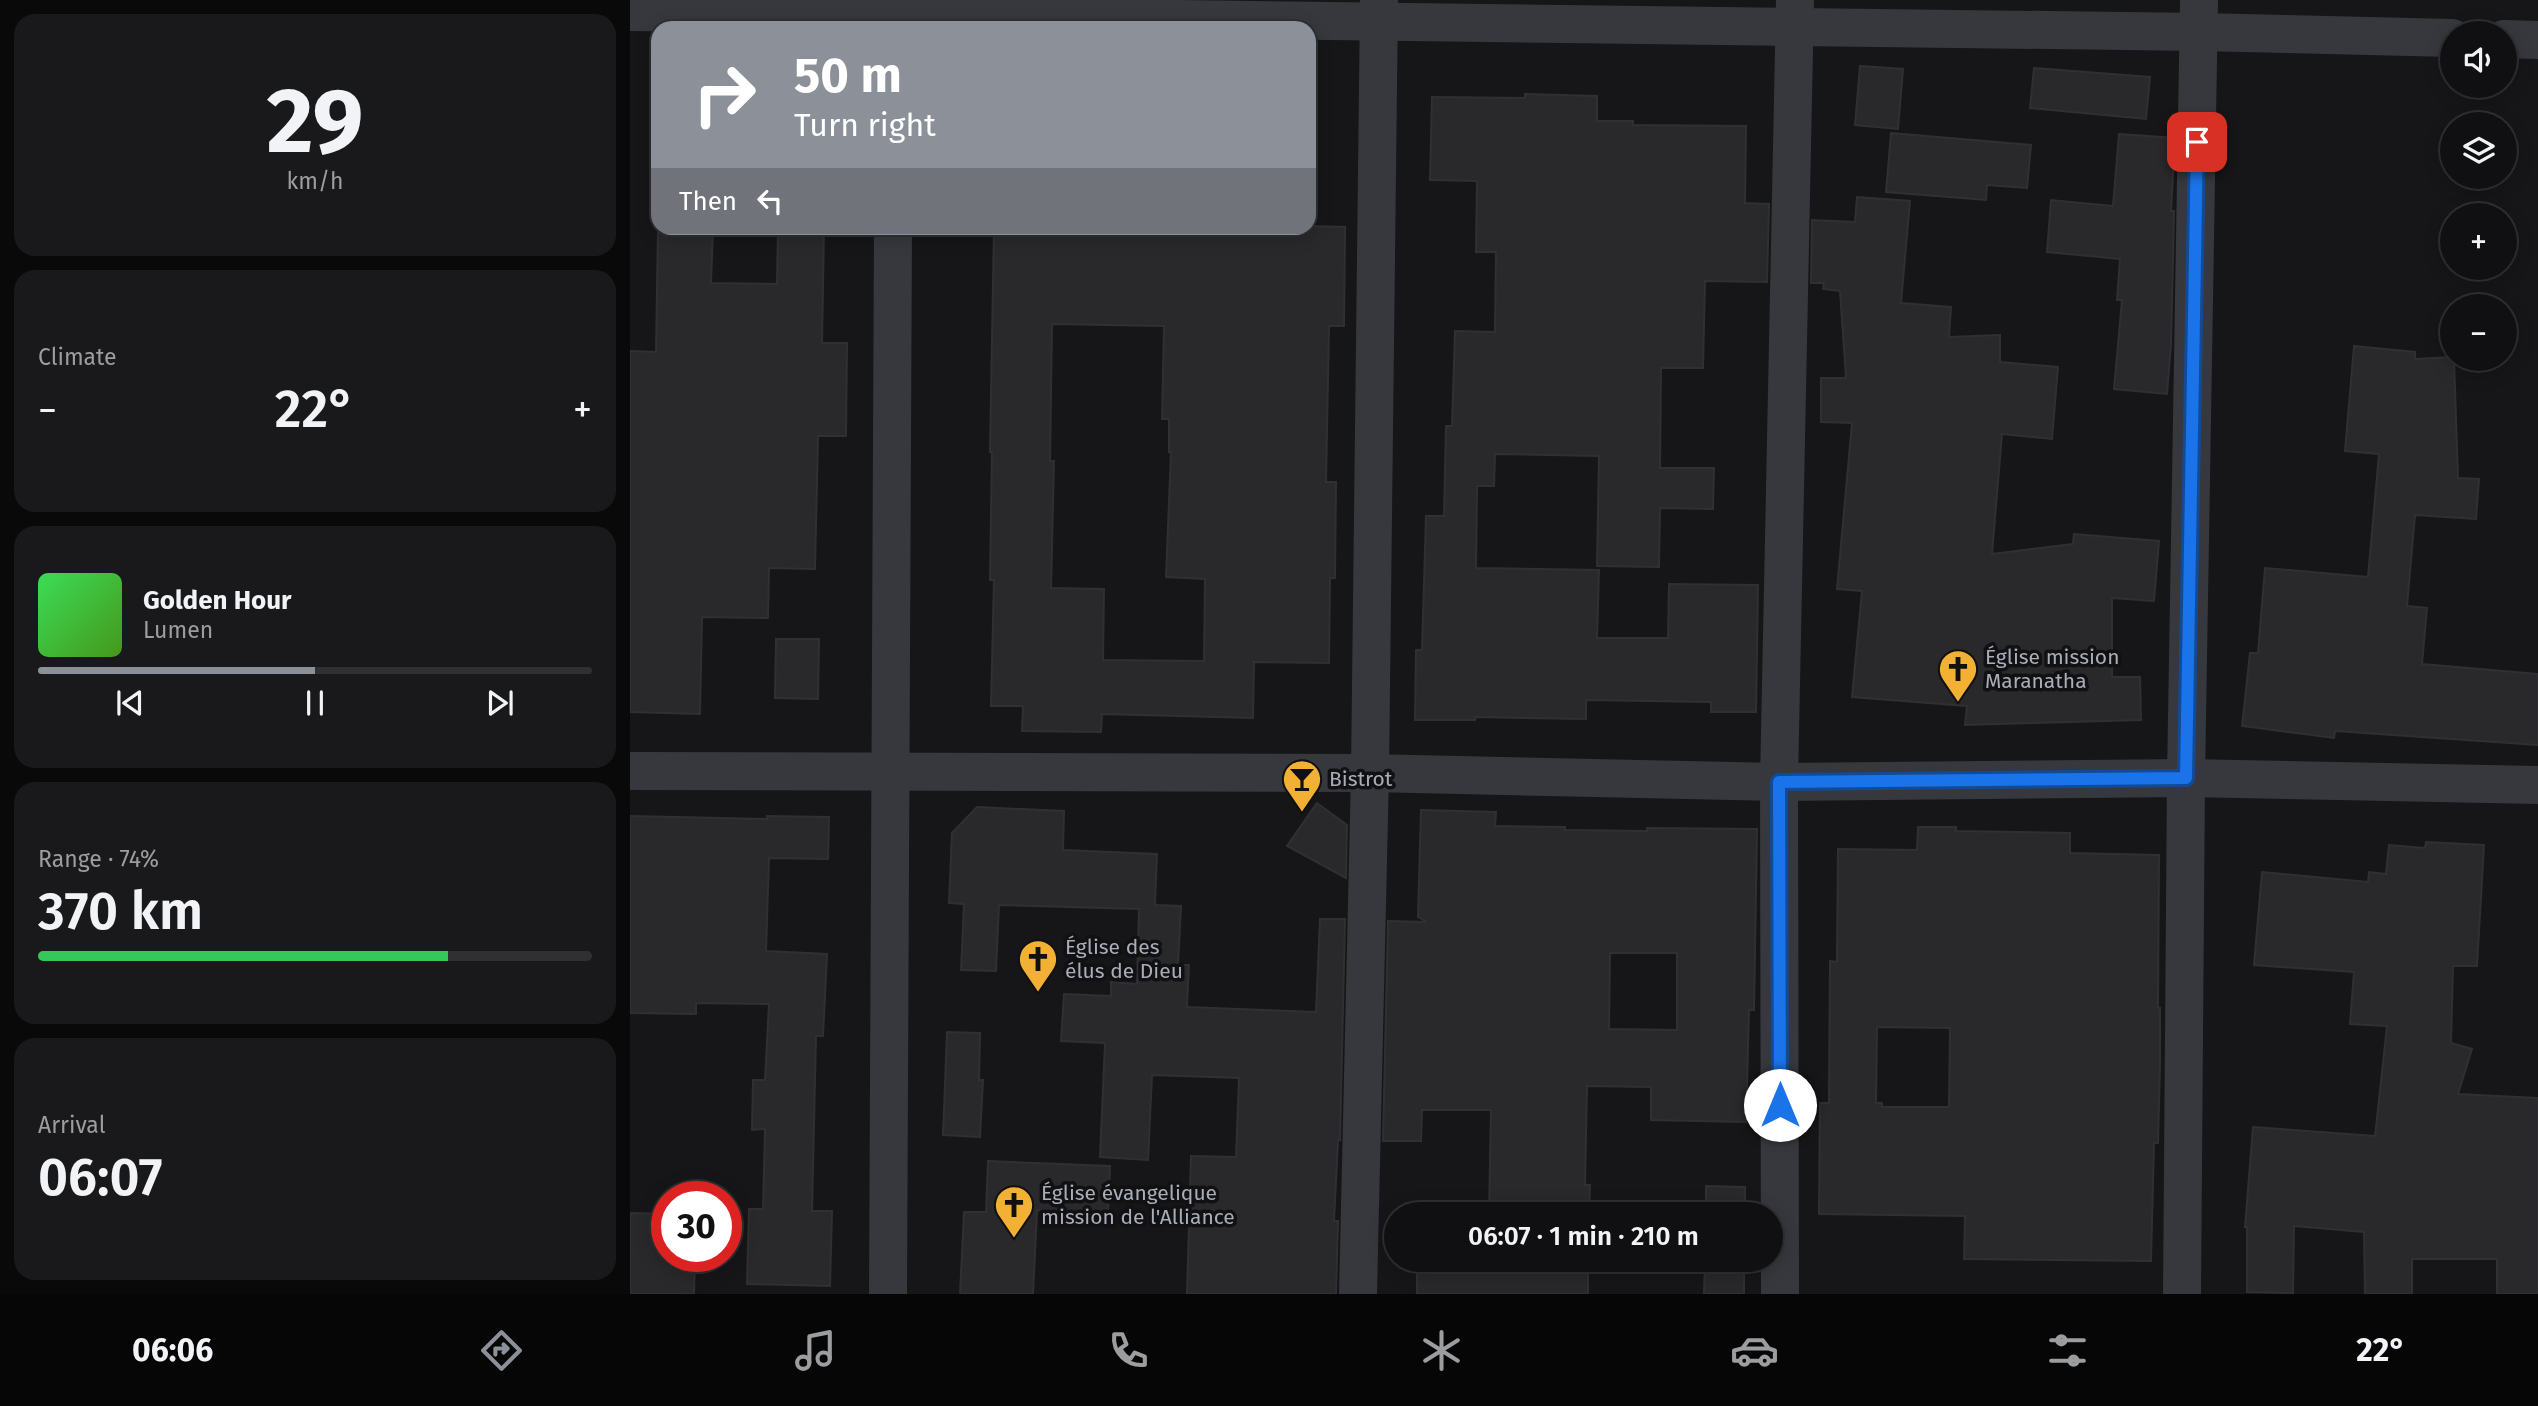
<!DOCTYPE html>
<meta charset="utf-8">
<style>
:root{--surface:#101012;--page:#19191b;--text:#f1f3f6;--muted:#9c9d9f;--line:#303032;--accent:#8c9099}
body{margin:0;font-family:"Fira Sans",sans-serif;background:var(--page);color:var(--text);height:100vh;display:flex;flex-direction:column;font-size:26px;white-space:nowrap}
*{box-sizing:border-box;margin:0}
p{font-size:23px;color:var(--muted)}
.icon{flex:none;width:38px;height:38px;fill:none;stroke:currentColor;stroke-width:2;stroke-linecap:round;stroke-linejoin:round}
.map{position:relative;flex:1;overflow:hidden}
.side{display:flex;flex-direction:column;gap:14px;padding:14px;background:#09090a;width:630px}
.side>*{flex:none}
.guide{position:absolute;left:21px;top:21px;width:665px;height:214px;border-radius:21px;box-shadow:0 4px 18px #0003,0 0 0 2px var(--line);background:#8c9099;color:#fff;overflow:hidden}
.controls{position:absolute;left:1810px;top:21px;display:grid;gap:14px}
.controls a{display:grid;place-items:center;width:77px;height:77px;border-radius:50%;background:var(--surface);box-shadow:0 4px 18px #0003,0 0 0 2px var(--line);font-size:35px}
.speed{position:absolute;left:21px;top:1181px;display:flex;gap:14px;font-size:35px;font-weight:700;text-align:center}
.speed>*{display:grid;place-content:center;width:91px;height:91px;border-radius:50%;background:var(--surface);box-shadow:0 4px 18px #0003,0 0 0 2px var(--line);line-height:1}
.speed .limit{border:10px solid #d22;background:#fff;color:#111}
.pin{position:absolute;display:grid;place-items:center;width:60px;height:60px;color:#fff;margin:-30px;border-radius:14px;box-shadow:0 4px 10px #0006}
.me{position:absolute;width:77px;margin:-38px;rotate:0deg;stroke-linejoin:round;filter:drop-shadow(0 0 5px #0008)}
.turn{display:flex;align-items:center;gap:24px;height:147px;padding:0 28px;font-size:32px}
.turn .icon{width:91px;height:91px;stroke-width:2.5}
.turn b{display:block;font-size:49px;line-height:60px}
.then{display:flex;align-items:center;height:66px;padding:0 28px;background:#0003;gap:14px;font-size:26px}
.big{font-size:52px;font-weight:600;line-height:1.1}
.side .card{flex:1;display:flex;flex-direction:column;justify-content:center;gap:10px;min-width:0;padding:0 24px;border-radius:21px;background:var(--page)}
.side .dial{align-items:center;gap:0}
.dial b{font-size:91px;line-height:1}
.song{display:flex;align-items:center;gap:21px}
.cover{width:84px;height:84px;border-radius:10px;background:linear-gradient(135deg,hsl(130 70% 55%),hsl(100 70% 35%))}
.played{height:7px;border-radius:4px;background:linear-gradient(90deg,var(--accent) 50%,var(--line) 50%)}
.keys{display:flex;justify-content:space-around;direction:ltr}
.heat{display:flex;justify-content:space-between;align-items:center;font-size:38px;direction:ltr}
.charge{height:10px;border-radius:5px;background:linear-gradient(90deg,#34c759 74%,var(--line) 0)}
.trip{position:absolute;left:754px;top:1202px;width:399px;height:70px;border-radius:35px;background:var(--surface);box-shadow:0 4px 18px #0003,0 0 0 2px var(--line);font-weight:600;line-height:70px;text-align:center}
.tab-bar{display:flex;height:112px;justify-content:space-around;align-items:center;background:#060607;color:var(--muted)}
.tab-bar .icon{width:49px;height:49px}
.tab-bar .on{color:var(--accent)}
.tab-bar b{font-size:32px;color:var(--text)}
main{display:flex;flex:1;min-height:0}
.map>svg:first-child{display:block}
.building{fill:#29292c;stroke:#303034;stroke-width:2;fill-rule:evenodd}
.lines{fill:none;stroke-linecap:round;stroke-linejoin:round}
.minor{stroke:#37383d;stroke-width:38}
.tertiary{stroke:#37383d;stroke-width:38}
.route-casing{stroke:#114b97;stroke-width:18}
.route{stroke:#1a73e8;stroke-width:12}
.labels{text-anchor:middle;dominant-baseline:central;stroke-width:7;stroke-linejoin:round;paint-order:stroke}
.poi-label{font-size:21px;fill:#a8adb8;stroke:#111113;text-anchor:start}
</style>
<main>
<section class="side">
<div class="card dial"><b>29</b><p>km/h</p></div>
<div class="card"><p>Climate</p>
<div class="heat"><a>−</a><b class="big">22°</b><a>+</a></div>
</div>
<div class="card">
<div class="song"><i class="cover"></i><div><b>Golden Hour</b><p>Lumen</p></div></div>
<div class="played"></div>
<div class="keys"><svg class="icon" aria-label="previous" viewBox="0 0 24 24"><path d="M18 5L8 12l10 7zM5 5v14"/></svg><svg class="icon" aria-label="pause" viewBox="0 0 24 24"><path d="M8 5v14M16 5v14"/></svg><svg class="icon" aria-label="next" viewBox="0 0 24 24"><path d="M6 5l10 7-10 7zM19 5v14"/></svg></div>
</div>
<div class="card"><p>Range · 74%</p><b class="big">370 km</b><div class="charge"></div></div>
<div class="card"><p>Arrival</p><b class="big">06:07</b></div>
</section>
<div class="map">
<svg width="1908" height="1294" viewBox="0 0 1908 1294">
<rect width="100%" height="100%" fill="#161618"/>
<!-- building -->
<g class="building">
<path d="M1230 66 1273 69 1268 129 1225 125Z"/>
<path d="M1404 68 1520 77 1516 119 1400 108Z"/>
<path d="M895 94 967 96V121H1003V125L1116 126 1115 203 1139 204 1137 282 1075 281 1073 368H1031L1030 468H1084L1083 509 1030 508 1029 567 967 566 969 456 865 454 864 486H847L846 568 969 570 967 638H1038L1039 584 1128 585 1126 712H1081V702L956 700V719L845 717V720H785L786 650H792L796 516H814L816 426H822L825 331 865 332 866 252H846L847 181 800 180 802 97 895 98Z"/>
<path d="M1261 133 1401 145 1397 188 1357 185 1356 200 1256 192Z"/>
<path d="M1489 134 1545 138 1541 211H1544L1541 345 1537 394 1484 389 1492 300H1487L1490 259 1417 252 1421 200 1483 206Z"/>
<path d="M1227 197 1280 201 1271 303 1321 307 1319 337 1370 335V362L1428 367 1422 439 1372 434 1362 554 1443 544 1444 534 1529 541 1524 601 1482 598V677H1510L1511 720 1335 725 1337 706 1222 697 1232 591 1207 589 1222 423 1191 422V378H1216L1210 291 1193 289 1194 283H1181L1182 220 1225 222Z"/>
<path d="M679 226 715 227 714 326H699L696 482H706L705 578H700L699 663 624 662 623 718 472 714 471 732 392 731 393 706H361L364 580H360L362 452H360L364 228 649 230V228ZM422 324 534 326 532 419H539V452H541L536 577 575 579 574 661 473 660 474 589 421 588 424 461H420Z"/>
<path d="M28 228H83L81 283 147 284 148 228H194L192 343H217L216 436H188L185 569 139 568 138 618 72 617 70 714 0 712V351L26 352Z"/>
<path d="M1724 346 1785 352V359L1822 357 1824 359 1828 478 1849 479 1846 519 1785 515 1777 606 1797 608 1792 664 1908 674V745L1705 731 1704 738 1612 726 1620 653H1628L1635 568 1738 577 1749 454 1715 451Z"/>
<path d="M146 639H189L188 699 145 698Z"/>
<path d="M687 803 717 825 716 878 657 846Z"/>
<path d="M347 807 434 811 433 850 527 854 525 905 551 906 548 965H559L557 1007 686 1012 690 919H715L710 1140H708L704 1221H708L706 1294H557L561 1156 606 1157 609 1078 522 1075 518 1160 470 1157 475 1043 431 1041 434 994 481 996V982L507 984 509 909 369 905 366 971 331 970 334 904 319 903 322 833Z"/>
<path d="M791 810 866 812 865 826 935 827V830L1017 831V828L1127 829 1124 1010H1119L1116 1122 1021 1120V1087L957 1086 955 1185H960L959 1214H859L861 1110H792L791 1141H753L758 921 797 922 788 917ZM980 953H1047V1030L979 1029Z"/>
<path d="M0 816 137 819V816L199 817 198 859 139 858 136 951 197 954 193 1036H186L182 1211H202L200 1286 117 1284 119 1209H133L135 1129 122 1130 123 1080H135L139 1004 66 1003V1014L0 1013Z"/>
<path d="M1288 827H1326V831L1440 833V853L1529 855 1528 1008H1530V1065L1528 1143H1524L1521 1261 1334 1259 1335 1216 1189 1214 1190 1103H1199L1200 961 1207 962 1208 849 1287 850ZM1247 1027 1320 1028 1319 1107H1252V1103H1246Z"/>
<path d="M1796 842 1854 845 1847 966H1823L1821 1043 1842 1049 1828 1094 1908 1098V1294H1867V1259H1782V1294H1735L1734 1232 1664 1226 1663 1293 1617 1292V1227H1615L1623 1127 1745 1136 1757 1026 1720 1024 1724 972 1624 965 1632 872 1738 882 1739 872 1756 874 1759 845 1795 848Z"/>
<path d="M317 1032 350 1033 349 1080H353L350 1137 313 1135Z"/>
<path d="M358 1161 480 1166 478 1213 407 1210 403 1294H330L334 1212H356Z"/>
<path d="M1076 1186 1115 1187V1214H1076Z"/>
<path d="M0 1213 37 1214V1256H65L64 1294H0Z"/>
<rect x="787" y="1260" width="171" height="34"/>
<path d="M1075 1260H1114V1294H1074Z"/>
</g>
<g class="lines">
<!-- minor -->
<g class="minor">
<path d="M0 771 740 773 1149 782 1556 778 1908 785"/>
<path d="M728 1294 740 773 749 0"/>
<path d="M1150 1294 1149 782 1165 0"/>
<path d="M1552 1294 1556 778 1569 0"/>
</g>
<!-- tertiary -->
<g class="tertiary">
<path d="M0 12 1569 32 1822 38"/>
<path d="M1874 39 1908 40"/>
<path d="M258 1294 263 228"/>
</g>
</g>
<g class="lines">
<!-- route casing -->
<g class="route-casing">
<path id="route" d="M1150 1105 1149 782 1556 778 1567 142"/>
</g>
<!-- route -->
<use href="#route" class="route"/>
</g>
<!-- icons -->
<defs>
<g id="church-pin" transform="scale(2.0125)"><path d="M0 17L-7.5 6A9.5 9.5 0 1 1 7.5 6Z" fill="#f2b134" stroke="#111113"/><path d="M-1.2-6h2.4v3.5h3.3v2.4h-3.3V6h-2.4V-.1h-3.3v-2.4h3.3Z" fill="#111"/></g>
<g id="bar-pin" transform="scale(2.0125)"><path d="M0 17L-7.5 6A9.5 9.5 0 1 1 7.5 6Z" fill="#f2b134" stroke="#111113"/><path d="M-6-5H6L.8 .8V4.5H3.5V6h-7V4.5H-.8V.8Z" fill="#111"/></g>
</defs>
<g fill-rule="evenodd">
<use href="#church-pin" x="1328" y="669"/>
<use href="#bar-pin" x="672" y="779"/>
<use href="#church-pin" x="408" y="959"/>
<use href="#church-pin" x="384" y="1205"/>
</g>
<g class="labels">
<!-- poi labels -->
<g class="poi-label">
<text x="1355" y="657">Église mission<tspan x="1355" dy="24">Maranatha</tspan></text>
<text x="699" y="779">Bistrot</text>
<text x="435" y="947">Église des<tspan x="435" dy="24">élus de Dieu</tspan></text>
<text x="411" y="1193">Église évangelique<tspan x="411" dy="24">mission de l'Alliance</tspan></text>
</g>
</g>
</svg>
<div class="controls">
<a><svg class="icon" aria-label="sound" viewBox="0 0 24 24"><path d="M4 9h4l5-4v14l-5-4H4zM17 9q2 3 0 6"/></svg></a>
<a><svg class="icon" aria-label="layers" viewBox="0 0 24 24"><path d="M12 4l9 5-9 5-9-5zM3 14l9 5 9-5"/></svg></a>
<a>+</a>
<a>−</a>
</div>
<div class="speed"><div class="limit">30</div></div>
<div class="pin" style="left:1567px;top:142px;background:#d93025"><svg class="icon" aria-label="arrive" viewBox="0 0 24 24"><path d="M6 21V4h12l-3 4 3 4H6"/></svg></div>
<svg class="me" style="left:1150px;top:1105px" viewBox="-20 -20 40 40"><circle r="19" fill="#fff"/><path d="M0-13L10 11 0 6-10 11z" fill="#1a73e8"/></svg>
<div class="trip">06:07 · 1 min · 210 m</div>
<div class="guide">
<div class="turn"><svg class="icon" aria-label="right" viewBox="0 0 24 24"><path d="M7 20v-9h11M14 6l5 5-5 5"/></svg><div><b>50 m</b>Turn right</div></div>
<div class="then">Then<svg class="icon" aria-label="left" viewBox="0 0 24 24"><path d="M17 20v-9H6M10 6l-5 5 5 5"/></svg></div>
</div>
</div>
</main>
<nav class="tab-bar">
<b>06:06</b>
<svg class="icon on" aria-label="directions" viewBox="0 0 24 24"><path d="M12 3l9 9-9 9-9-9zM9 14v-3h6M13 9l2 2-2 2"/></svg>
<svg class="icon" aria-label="music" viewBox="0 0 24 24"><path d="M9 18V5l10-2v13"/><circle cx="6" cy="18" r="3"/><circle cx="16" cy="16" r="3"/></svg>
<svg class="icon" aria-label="phone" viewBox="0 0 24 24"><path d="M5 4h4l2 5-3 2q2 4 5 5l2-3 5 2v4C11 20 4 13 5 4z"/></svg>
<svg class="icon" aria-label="climate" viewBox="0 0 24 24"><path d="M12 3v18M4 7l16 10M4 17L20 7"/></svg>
<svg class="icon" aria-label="car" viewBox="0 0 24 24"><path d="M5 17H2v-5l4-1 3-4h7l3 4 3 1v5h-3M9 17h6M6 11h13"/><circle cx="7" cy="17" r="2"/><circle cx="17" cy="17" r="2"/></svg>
<svg class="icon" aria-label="filters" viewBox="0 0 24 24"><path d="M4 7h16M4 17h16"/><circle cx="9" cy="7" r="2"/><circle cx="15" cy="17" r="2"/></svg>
<b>22°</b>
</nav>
